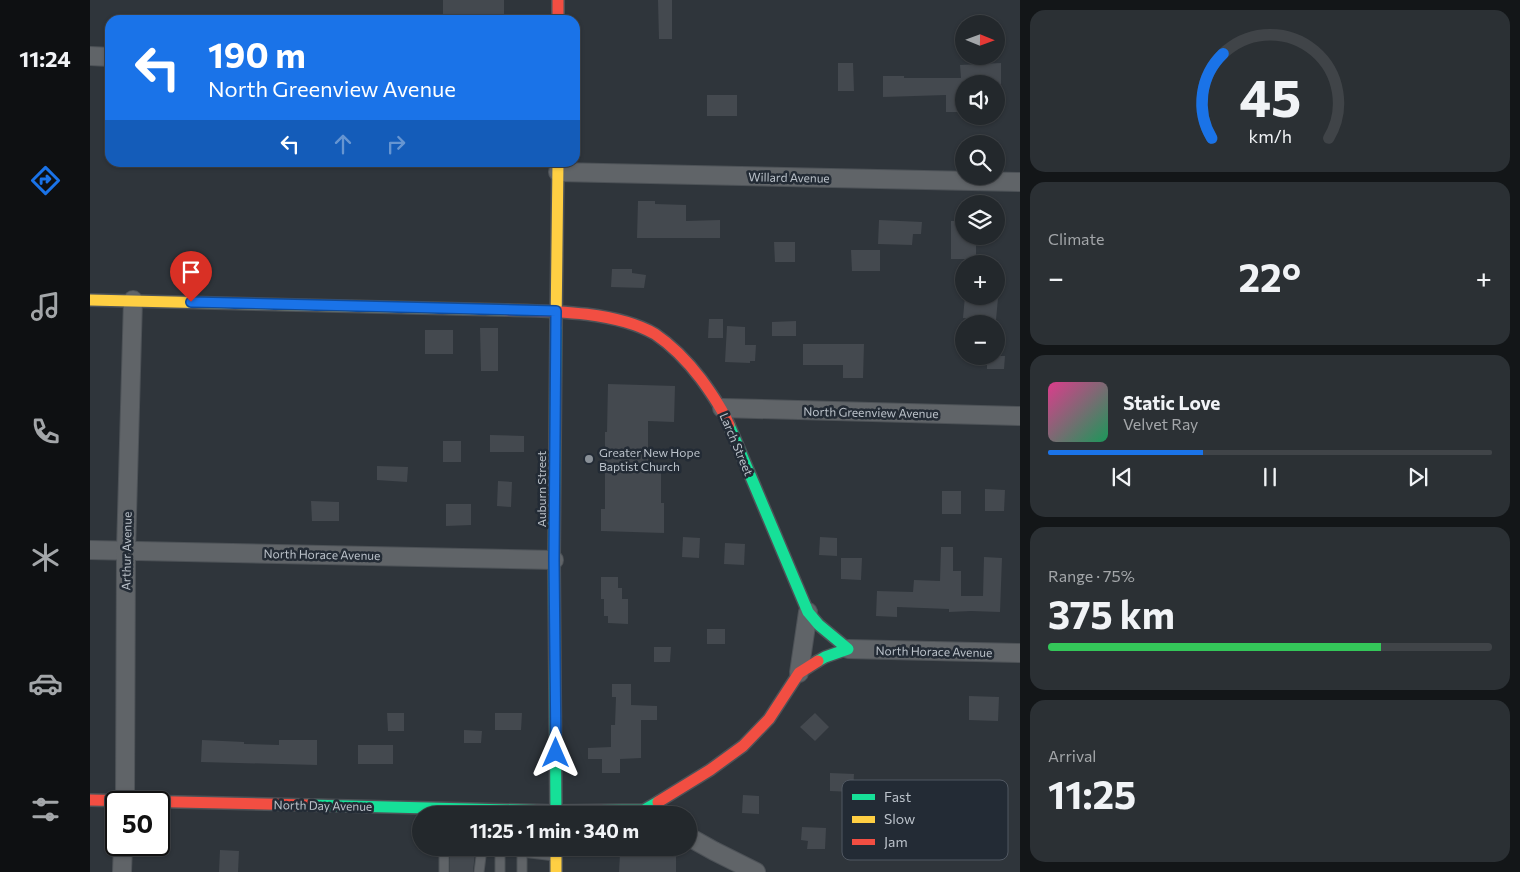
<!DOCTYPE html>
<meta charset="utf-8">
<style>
:root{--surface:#23282c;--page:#2b3034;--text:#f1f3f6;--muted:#a3a6a9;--line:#404448;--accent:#1a73e8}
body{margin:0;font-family:Commissioner,sans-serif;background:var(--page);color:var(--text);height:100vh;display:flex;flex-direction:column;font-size:19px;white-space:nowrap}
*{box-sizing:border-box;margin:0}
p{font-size:16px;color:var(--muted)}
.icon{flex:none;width:28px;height:28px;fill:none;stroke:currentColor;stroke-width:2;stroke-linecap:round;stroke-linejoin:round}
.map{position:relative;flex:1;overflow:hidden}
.side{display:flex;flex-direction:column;gap:10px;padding:10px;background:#131618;width:500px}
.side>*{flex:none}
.guide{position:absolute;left:15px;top:15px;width:475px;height:152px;border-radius:15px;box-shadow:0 1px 4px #0004,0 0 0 1px var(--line);background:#1a73e8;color:#fff;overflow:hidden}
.needle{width:32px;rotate:91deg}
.tools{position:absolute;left:865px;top:15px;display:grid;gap:10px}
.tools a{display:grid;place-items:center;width:50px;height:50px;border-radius:50%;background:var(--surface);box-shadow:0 1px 4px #0004,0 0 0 1px var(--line);font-size:25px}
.speed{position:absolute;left:15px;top:791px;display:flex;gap:10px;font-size:25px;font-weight:700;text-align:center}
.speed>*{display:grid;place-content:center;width:65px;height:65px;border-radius:50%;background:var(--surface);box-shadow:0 1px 4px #0004,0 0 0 1px var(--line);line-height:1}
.speed .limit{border:2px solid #111;border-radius:8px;background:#fff;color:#111}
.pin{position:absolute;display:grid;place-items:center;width:42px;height:42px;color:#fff;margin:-51px -21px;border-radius:50% 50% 50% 0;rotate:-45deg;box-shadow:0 0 5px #0007}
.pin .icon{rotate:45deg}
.me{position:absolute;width:55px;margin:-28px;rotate:0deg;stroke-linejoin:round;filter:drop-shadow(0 0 4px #0008)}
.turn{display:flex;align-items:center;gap:18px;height:105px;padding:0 20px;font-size:22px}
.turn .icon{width:65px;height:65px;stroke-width:2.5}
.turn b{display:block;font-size:35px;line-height:42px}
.lanes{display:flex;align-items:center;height:48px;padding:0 20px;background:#0003;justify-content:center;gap:25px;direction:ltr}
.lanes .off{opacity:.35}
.big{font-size:38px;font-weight:700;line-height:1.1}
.side .widget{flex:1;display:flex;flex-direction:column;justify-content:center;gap:8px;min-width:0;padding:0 18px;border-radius:15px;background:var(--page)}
.side .dial{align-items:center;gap:0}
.dial svg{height:130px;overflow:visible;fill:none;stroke:var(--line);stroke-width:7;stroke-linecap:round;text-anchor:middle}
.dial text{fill:var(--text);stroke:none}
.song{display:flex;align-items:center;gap:15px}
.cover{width:60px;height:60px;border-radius:8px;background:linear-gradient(135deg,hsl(330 70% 55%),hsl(150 70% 35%))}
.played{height:5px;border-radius:2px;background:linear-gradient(90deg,var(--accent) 35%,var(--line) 35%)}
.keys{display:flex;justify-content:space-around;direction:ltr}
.heat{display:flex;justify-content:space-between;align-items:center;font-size:28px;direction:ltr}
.charge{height:8px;border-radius:4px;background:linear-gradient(90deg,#34c759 75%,var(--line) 0)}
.trip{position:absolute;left:322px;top:806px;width:285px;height:50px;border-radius:25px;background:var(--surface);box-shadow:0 1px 4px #0004,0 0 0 1px var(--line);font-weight:700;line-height:50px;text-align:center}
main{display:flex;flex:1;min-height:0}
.menu{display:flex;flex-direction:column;width:90px;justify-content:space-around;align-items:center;background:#0e1012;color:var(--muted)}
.menu .icon{width:35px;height:35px}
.menu .active{color:var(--accent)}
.menu b{font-size:22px;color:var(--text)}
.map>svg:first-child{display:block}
.building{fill:#44494f}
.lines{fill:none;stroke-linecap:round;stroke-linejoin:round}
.lane-casing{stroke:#4d5257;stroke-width:11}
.street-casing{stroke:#4d5257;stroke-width:20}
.fast-casing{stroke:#4d5257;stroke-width:14}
.slow-casing{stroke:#4d5257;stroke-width:14}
.jam-casing{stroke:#4d5257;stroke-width:14}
.lane{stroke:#606468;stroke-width:9}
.street{stroke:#606468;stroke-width:18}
.fast{stroke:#16e098;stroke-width:11}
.slow{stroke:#ffcf43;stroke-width:11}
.jam{stroke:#f24e42;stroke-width:11}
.route-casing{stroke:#114b97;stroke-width:12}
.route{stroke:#1a73e8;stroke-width:9}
.poi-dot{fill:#8a9198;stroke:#232b35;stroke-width:2}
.labels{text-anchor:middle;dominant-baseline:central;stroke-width:5;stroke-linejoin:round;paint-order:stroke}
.street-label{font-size:12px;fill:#bbc2ca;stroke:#232b35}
.poi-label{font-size:12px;fill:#bbc2ca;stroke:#232b35;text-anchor:start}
.key{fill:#232b35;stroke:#515862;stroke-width:1}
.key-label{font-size:14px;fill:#bbc2ca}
</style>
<main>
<nav class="menu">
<b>11:24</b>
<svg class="icon active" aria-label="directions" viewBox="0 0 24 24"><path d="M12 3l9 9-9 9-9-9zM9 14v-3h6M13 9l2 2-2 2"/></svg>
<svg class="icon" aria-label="music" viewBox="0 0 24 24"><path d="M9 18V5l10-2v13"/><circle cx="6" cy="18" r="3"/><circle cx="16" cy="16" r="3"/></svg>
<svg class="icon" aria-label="phone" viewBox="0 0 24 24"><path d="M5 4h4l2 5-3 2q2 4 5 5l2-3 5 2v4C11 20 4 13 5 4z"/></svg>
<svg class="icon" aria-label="climate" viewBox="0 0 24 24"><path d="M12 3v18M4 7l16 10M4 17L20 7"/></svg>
<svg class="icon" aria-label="car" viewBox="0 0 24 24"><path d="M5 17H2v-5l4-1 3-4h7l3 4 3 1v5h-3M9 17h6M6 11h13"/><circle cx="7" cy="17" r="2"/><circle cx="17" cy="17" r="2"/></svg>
<svg class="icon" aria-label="filters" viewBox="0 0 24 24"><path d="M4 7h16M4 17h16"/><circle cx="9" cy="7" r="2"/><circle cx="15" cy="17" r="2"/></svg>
</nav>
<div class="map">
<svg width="930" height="872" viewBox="0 0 930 872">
<rect width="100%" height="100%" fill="#2f353b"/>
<!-- building -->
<g class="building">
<rect x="353" y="0" width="61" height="20"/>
<path d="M568 0H582V39H569Z"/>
<path d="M748 63H763L764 91H748Z"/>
<path d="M911 63V84H874V112H856V95L793 97V76H814V78H871L870 65Z"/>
<rect x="617" y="95" width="30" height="21"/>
<path d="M548 201H565V204L596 205V221L630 220V238H547Z"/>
<path d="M789 220 832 222 831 234H823L822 245 788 244Z"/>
<path d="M861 221H874V236H886V259H861Z"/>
<path d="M684 242H705V262H685Z"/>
<path d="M761 250H790V271H762Z"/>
<path d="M522 269H542V273L556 275 554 288 521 287Z"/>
<path d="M875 296 908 298 906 320 873 318Z"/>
<path d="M619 319H633V338H618Z"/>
<path d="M706 321V336H682V322Z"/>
<path d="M637 326 655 327V345H666L665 361H660V363L635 362Z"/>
<path d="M390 328H408V371H391Z"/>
<rect x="335" y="330" width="28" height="24"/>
<path d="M713 344H774L773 378H753V365H713Z"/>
<path d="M897 356H915L914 369H897Z"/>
<path d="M518 384 585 386 584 422 558 421V473H571V503H574V533L511 531V509H515V432H517Z"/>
<path d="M400 435 434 436V452H400Z"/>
<rect x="353" y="441" width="18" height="21"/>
<path d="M287 466 318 467 317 482 287 480Z"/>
<path d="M408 481 422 482 421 507 407 506Z"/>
<path d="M895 489 915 490 914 511H895Z"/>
<rect x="852" y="491" width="19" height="23"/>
<path d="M221 501 249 502V521H222Z"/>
<path d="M356 504H381V525L356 526Z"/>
<path d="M593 537 610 538 609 558 592 557Z"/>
<path d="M730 537 747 538V556L729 555Z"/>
<path d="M635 543 655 544 654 565 634 564Z"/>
<path d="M851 547H863V571H871V596H893L894 557 912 558 910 612 881 611 859 612V609L807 607V617L786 616 787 591 823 592 824 580 850 581Z"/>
<path d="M751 558H772L771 580 751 579Z"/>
<path d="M511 577H528V588H532V599H538V624L518 623V616H514V599H511Z"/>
<rect x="617" y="629" width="18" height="15"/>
<path d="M564 647H581L580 662H564Z"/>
<path d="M522 684H541V705L567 706V720H551V758L530 759V773H512V759H498V748L521 747V725H525L526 697H522Z"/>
<path d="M879 696 909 697 908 721 879 720Z"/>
<path d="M297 713H314V731H298Z"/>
<path d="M405 713H432L431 730H405Z"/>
<path d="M725 713 739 727 725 741 710 727Z"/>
<path d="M374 730 392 731 391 743H374Z"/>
<path d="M112 740 154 742V744L189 745V740H227V765L111 762Z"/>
<rect x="268" y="745" width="35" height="19"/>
<path d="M740 773 764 774 763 792 740 791Z"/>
<path d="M653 795 669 796V814L652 813Z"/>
<path d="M712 827 736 828 735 849H717L718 841 711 840Z"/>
<path d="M130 850 149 851 148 872H129Z"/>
<path d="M360 852 385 853 383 872H360Z"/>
<path d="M530 854 586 855V872H529Z"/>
</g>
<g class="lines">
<!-- lane casing -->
<g class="lane-casing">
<g id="lane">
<path d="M413 848 432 852 465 856"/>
<path d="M432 852V872"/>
<path d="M354 872V848"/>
<path d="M389 872 392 848"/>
<path d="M410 872V848"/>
</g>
</g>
<!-- street casing -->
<g class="street-casing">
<g id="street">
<path d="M0 56 20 57"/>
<path d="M468 172 930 182"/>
<path d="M632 408 930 416"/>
<path d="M0 550 464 560"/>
<path d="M758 649 930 653"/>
<path d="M709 673 718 612"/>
<path d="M35 802 36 550 43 300"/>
<path d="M599 837 624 851 666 872"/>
<path d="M32 872 33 845"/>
</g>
</g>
<!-- fast casing -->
<g class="fast-casing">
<g id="fast">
<path d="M639 425 718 612 729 625 758 649 735 657 728 661"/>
<path d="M218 805 466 811 554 810 568 802"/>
<path d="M466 815 464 560 466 328"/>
</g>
</g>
<!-- slow casing -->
<g class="slow-casing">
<g id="slow">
<path d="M0 300 416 310"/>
<path d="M466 328 468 162"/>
<path d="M466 848V872"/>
</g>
</g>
<!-- jam casing -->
<g class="jam-casing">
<g id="jam">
<path d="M468 0V20"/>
<path d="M416 310C461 311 525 311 565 334 583 346 598 362 611 379 622 394 632 408 639 425"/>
<path d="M0 800 218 805"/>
<path d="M568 802 620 770 653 746 679 719 709 673 728 661"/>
</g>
</g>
<!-- lane -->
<use href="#lane" class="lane"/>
<!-- street -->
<use href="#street" class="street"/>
<!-- fast -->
<use href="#fast" class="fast"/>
<!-- slow -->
<use href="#slow" class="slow"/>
<!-- jam -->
<use href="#jam" class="jam"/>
</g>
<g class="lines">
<!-- route casing -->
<g class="route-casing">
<path id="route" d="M101 302 466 311 464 560 466 753"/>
</g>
<!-- route -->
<use href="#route" class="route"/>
</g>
<!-- markers -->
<circle class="poi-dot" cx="499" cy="459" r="5"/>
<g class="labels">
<!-- street labels -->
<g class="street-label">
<text transform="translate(699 177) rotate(1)">Willard Avenue</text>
<text transform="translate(781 412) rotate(1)">North Greenview Avenue</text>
<text transform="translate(647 444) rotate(67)">Larch Street</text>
<text transform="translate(451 489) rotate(-90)">Auburn Street</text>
<text transform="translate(36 551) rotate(-89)">Arthur Avenue</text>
<text transform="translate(232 554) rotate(1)">North Horace Avenue</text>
<text transform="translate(844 651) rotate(1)">North Horace Avenue</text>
<text transform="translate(233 805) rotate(1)">North Day Avenue</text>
</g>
<!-- poi labels -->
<g class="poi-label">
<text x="509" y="452">Greater New Hope<tspan x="509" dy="14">Baptist Church</tspan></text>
</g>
</g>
<!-- legend -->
<rect x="752" y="780" width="166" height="80" rx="8" class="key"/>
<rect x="762" y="794" width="23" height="6" fill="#16e098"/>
<rect x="762" y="816" width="23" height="7" fill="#ffcf43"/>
<rect x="762" y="839" width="23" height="6" fill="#f24e42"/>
<g class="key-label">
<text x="794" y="802">Fast</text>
<text x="794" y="824">Slow</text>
<text x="794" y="847">Jam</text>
</g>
</svg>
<div class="tools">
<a><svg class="needle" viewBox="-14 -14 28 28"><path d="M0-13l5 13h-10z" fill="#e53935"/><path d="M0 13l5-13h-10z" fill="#a3a6a9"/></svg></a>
<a><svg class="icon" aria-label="sound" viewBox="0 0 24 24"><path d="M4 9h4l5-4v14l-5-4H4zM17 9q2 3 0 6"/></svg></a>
<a><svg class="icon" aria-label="search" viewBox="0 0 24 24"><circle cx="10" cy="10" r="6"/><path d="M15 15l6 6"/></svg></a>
<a><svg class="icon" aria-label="layers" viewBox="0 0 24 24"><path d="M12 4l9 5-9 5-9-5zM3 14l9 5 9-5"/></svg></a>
<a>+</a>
<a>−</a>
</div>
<div class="speed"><div class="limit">50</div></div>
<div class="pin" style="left:101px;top:302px;background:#d93025"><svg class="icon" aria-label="arrive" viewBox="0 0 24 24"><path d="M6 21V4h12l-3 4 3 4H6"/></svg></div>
<svg class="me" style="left:466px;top:753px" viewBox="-20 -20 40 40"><path d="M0-17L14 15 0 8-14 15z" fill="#1a73e8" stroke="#fff" stroke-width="4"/></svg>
<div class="trip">11:25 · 1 min · 340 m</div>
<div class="guide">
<div class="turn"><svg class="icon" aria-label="left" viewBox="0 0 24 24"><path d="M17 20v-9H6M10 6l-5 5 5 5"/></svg><div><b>190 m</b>North Greenview Avenue</div></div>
<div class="lanes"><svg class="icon" aria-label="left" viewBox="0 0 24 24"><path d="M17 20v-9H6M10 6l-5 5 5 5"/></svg><svg class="icon off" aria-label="ahead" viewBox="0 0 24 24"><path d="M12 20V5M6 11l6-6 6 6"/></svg><svg class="icon off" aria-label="right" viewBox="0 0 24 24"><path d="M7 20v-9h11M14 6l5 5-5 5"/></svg></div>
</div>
</div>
<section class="side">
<div class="widget dial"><svg viewBox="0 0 100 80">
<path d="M14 69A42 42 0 1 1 86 69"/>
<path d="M14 69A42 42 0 0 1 21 17" stroke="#1a73e8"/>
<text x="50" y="56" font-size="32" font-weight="700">45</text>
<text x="50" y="72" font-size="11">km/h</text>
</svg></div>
<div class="widget"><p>Climate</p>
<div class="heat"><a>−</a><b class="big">22°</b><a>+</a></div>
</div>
<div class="widget">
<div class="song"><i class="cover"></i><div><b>Static Love</b><p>Velvet Ray</p></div></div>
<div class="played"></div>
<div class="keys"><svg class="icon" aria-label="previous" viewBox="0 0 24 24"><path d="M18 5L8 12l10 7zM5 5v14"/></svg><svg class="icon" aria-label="pause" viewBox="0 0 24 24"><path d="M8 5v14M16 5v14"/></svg><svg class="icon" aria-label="next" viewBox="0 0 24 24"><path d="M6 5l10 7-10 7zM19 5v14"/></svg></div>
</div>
<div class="widget"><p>Range · 75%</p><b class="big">375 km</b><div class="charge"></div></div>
<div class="widget"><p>Arrival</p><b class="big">11:25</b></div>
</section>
</main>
